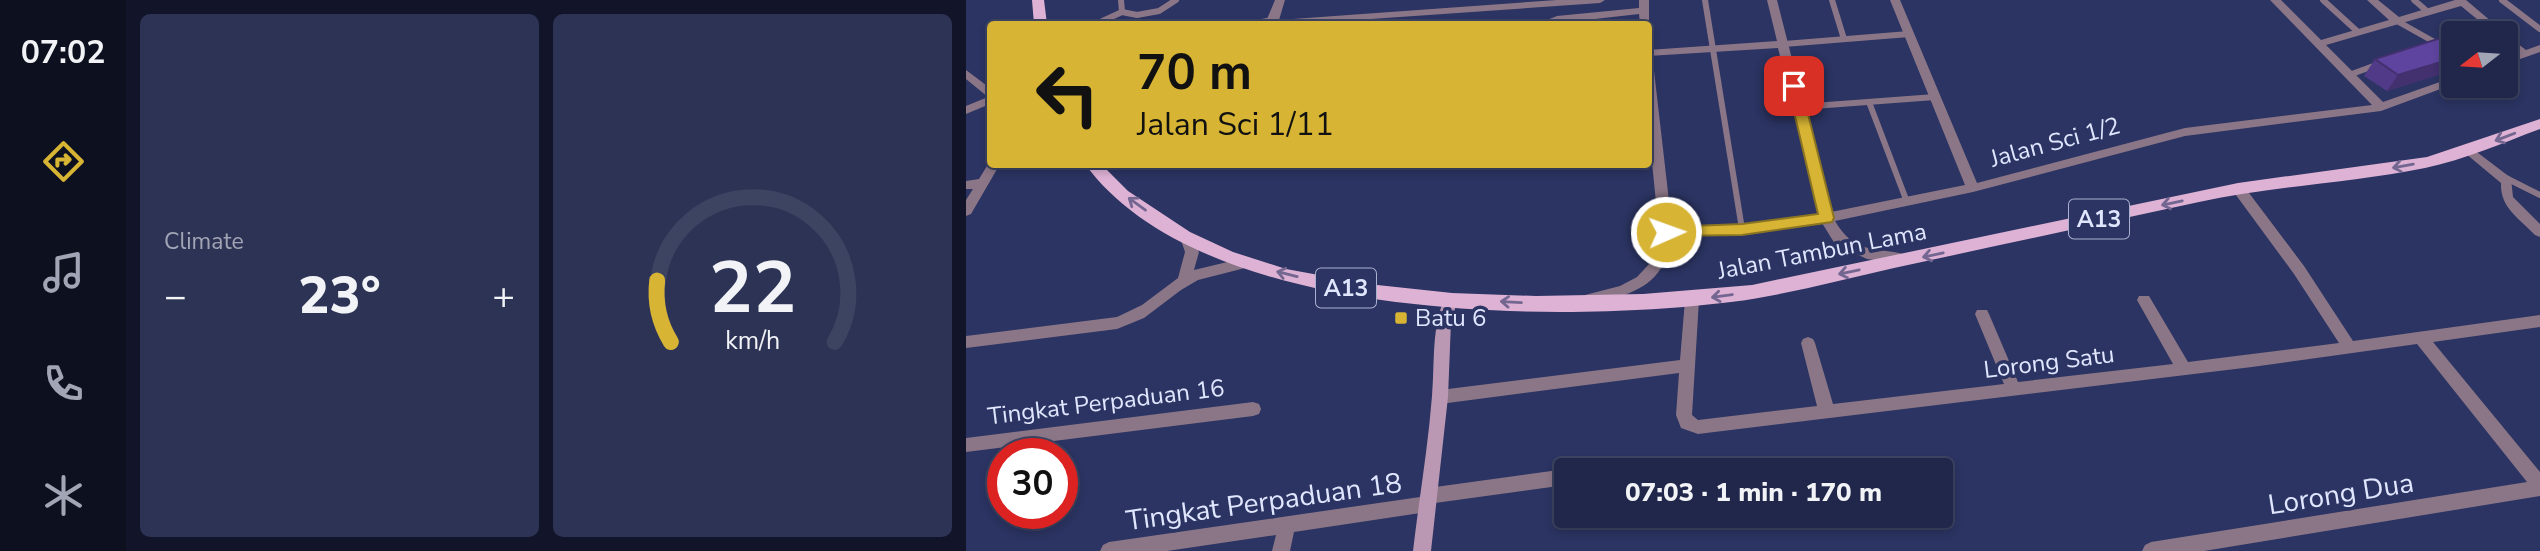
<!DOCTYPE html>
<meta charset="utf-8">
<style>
:root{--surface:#20274a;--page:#2d3354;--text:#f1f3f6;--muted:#a2a5b5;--line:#3d4462;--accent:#d7b434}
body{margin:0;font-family:"Nunito Sans",sans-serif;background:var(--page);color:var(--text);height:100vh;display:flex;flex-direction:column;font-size:26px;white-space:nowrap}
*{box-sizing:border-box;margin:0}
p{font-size:23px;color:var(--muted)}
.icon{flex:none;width:38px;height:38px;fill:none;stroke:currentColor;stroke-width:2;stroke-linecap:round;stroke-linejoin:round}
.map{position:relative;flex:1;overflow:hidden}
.side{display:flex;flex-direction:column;gap:14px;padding:14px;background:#121529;width:840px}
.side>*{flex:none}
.hud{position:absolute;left:21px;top:21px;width:665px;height:147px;border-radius:7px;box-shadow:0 4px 10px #0003,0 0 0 2px var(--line);background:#d7b434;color:#111;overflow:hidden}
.needle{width:46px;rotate:253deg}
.buttons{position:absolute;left:1475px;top:21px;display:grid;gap:14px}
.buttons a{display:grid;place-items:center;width:77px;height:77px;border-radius:7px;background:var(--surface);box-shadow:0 4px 10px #0003,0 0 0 2px var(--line);font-size:35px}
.speed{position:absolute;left:21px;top:438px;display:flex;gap:14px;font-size:35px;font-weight:700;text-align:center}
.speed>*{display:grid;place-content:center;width:91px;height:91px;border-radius:50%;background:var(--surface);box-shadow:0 4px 10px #0003,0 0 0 2px var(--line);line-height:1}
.speed .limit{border:10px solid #d22;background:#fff;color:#111}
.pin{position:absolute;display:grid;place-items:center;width:60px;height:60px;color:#fff;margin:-30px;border-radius:14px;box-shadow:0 4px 10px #0006}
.me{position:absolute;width:77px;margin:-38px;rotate:88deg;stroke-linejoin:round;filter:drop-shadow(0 0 5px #0008)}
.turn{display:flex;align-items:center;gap:24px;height:147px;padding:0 35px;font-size:32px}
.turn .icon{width:91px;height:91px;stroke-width:2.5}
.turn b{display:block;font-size:49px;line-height:60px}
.big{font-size:52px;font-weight:800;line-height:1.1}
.side .card{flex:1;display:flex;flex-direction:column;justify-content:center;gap:10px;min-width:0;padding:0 24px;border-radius:10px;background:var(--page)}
.side .dial{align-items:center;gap:0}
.dial svg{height:182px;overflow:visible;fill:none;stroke:var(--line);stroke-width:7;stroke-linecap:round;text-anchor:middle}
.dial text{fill:var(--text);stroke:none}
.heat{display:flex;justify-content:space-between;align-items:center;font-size:38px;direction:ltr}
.side .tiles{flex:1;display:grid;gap:14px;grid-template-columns:repeat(2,1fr)}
.trip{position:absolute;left:588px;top:458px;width:399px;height:70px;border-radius:7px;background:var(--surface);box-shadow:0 4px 10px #0003,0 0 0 2px var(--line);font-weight:800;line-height:70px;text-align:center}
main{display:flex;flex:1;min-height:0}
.tabs{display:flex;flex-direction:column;width:126px;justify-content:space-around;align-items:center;background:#0d101e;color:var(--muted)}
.tabs .icon{width:49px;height:49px}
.tabs .active{color:var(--accent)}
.tabs b{font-size:32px;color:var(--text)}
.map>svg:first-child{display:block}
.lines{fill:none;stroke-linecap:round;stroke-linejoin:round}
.lane{stroke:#8b7687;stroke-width:6}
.street{fill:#8b7687;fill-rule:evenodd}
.secondary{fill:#ba98b3;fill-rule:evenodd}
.primary{fill:#deb2d5;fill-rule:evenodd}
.wall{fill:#513a88}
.shaded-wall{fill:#42306f}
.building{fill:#5e449e;stroke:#42306f;stroke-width:2}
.oneway{stroke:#736690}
.route{fill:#d7b434;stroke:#8c7522;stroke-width:2}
.poi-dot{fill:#d7b434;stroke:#2b3462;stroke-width:2.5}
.labels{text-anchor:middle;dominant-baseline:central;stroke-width:7;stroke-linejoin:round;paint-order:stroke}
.shield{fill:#2b3462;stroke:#aab1cf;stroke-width:2}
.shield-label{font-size:23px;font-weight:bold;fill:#e0e6fe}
.street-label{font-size:24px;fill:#e0e6fe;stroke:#2b3462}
.poi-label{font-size:24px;fill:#e0e6fe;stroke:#2b3462;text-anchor:start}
.near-street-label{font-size:28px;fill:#e0e6fe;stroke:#2b3462}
</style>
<main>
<nav class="tabs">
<b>07:02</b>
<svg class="icon active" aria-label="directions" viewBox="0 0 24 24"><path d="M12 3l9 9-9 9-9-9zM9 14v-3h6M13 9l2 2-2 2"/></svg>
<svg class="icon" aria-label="music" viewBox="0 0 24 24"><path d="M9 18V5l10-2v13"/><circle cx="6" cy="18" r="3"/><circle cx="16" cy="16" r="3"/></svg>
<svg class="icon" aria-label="phone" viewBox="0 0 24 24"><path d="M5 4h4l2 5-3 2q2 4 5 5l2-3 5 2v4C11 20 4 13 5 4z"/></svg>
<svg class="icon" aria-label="climate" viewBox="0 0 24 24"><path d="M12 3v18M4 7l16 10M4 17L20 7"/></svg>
</nav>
<section class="side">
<div class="tiles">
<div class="card"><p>Climate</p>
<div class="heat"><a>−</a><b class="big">23°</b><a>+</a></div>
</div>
<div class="card dial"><svg viewBox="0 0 100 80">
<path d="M14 69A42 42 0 1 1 86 69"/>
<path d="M14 69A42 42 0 0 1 8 42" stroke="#d7b434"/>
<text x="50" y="56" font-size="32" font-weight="700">22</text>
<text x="50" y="72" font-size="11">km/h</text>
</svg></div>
</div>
</section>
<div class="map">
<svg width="1574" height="551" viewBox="0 0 1574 551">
<rect width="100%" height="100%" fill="#2b3462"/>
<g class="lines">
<!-- lane -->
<g class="lane">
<path d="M155 0 156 12"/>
<path d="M739 0 776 229"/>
<path d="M866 0 878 39"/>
<path d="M1357 0 1392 32"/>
<path d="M1448 0 1462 12"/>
<path d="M1536 0 1574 29"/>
<path d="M1431 21 1488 53"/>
<path d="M130 24 156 12 171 15 193 11 210 0"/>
<path d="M286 24 306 20"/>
<path d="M1501 33 1524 25"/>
<path d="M818 44 943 34"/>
<path d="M1383 75 1413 64"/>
<path d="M903 102 941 202"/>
<path d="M834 107 969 97"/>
<path d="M1536 176 1574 195"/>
</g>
<!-- street -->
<g class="street">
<path d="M309 0H319L313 20 591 0H639L634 3 333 24H306L301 19Z"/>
<path d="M673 0H683V26L674 24 673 14 585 24H571L591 16 673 8Z"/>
<path d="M801 0H811L865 212 999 185 924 0H934L1011 183 1219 128 1406 105 1304 0H1315L1355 40 1423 20 1401 0H1412L1433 17 1489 0H1500L1539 33H1528L1495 6 1360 45 1417 102 1488 77V84L1415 111 1219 136 1007 192 869 221C889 255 908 246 941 255L943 259 941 263 936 264 901 259 869 244 856 223 776 234 705 237C702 246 701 259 695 268 680 293 650 297 624 305L619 303 617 299 619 295 654 286 671 277 684 263 693 232 682 123V59L687 62 706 227 776 224 853 214 812 48 682 56V50L811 41Z"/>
<path d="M1540 35 1560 50 1574 45V52L1540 64V57L1551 53 1540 43Z"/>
<path d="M0 70 24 88V104L0 114V106L22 97 0 79Z"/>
<path d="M1503 146 1545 178 1547 197 1574 224V237L1569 235C1553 218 1534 208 1535 183L1499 153 1497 150 1499 147Z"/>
<path d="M24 161V164H34L5 214 0 216V200L7 189H0V181L13 179Z"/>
<path d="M1272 184 1277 185 1338 266 1387 341 1574 315V327L1467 342 1574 472V496L1238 551H1176L1179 545 1185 542 1561 482 1451 344 1286 367 732 434 715 428 710 415 713 373 474 404 468 402 466 397 468 392 474 390 714 360 719 300 721 296H731L733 300 726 415 732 420 851 406 835 343 837 339 842 337 847 339 849 343 867 404 1038 384 1009 314 1011 310H1021L1023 314 1052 382 1207 364 1171 300 1173 296H1183L1222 362 1373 343 1328 274 1267 191 1266 188Z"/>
<path d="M221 232 226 234 233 252 228 270 278 258 285 263 283 267 232 280 215 290 178 318 151 329 0 348V336L151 317 176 305 212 278 219 252 214 237Z"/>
<path d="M287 402 293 404 295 409 293 414 287 416 0 452V438Z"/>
<path d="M693 457 699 460 701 465 699 470 641 471 643 466 649 463Z"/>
<path d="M600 469 604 471H600V485L469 503 467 510 461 512 328 532 324 551H306L310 535 201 551H134L137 545 143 542 454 497 456 490 462 488Z"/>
</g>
<!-- secondary -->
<path class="secondary" d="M485 293 490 295 492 299 485 322 482 397 465 551H447C453 499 462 448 466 396 469 363 465 326 480 295Z"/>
<!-- primary -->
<g class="primary">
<path d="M66 0H78L81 24H68Z"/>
<path d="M1574 119V129C1536 143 1498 160 1459 168 1384 183 1308 186 1233 202 1132 224 1030 246 928 268 874 280 820 295 765 302 588 324 234 322 119 164H135L162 191 224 232 267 252 320 269 402 284 486 293 570 296 677 294 786 285 1272 183 1461 157Z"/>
</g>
</g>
<!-- wall -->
<path class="wall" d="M1488 37V70L1421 91 1398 76 1409 59Z"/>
<!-- shaded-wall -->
<path class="shaded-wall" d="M1488 58V70L1421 91 1432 75Z"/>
<!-- building -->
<path class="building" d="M1484 35 1488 37V58L1432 75 1409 59Z"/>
<!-- one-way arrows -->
<defs><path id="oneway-shaft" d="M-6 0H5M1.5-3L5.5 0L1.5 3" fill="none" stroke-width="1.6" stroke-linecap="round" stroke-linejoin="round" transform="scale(1.75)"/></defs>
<g class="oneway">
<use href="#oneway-shaft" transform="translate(1539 137) rotate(159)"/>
<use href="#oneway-shaft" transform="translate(1437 166) rotate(170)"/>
<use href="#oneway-shaft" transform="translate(1206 203) rotate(168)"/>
<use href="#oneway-shaft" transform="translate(171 204) rotate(-144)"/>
<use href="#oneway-shaft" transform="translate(967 255) rotate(168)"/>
<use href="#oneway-shaft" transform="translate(883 272) rotate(168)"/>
<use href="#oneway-shaft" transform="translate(321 274) rotate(-166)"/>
<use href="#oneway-shaft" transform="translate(756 296) rotate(172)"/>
<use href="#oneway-shaft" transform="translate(545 302) rotate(-177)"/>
</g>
<!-- route -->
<path class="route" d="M828 82 835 86 868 218 866 222 776 235 695 236 692 232 700 227 776 224 852 214 822 86Z"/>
<!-- markers -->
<rect class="poi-dot" x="428" y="311" width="14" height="14" rx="3.5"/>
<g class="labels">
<!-- shield labels -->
<g class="shield">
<rect x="1103" y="199.5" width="60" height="39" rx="5"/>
<rect x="350" y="268.5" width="60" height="39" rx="5"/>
</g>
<g class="shield-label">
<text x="1133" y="219">A13</text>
<text x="380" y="288">A13</text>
</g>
<!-- street labels -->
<g class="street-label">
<text transform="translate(1089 142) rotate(-15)">Jalan Sci 1/2</text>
<text transform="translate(856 251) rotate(-11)">Jalan Tambun Lama</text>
<text transform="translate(1083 362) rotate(-7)">Lorong Satu</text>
<text transform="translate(140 402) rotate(-7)">Tingkat Perpaduan 16</text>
</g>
<!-- poi labels -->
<g class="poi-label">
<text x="449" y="318">Batu 6</text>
</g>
<!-- near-street labels -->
<g class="near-street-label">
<text transform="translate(1375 494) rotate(-9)">Lorong Dua</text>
<text transform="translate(298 502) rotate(-8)">Tingkat Perpaduan 18</text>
</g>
</g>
</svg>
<div class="buttons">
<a><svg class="needle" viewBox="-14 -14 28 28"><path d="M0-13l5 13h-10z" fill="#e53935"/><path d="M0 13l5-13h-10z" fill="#a2a5b5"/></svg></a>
</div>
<div class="speed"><div class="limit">30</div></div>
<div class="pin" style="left:828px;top:86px;background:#d93025"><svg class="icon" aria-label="arrive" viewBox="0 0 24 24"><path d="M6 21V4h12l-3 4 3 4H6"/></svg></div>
<svg class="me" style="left:700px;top:232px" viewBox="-20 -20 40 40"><circle r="17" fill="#d7b434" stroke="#fff" stroke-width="3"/><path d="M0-11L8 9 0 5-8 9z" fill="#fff"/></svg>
<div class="trip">07:03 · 1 min · 170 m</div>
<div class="hud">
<div class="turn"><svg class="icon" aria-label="left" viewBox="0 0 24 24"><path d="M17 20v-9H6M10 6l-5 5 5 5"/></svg><div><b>70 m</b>Jalan Sci 1/11</div></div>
</div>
</div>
</main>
